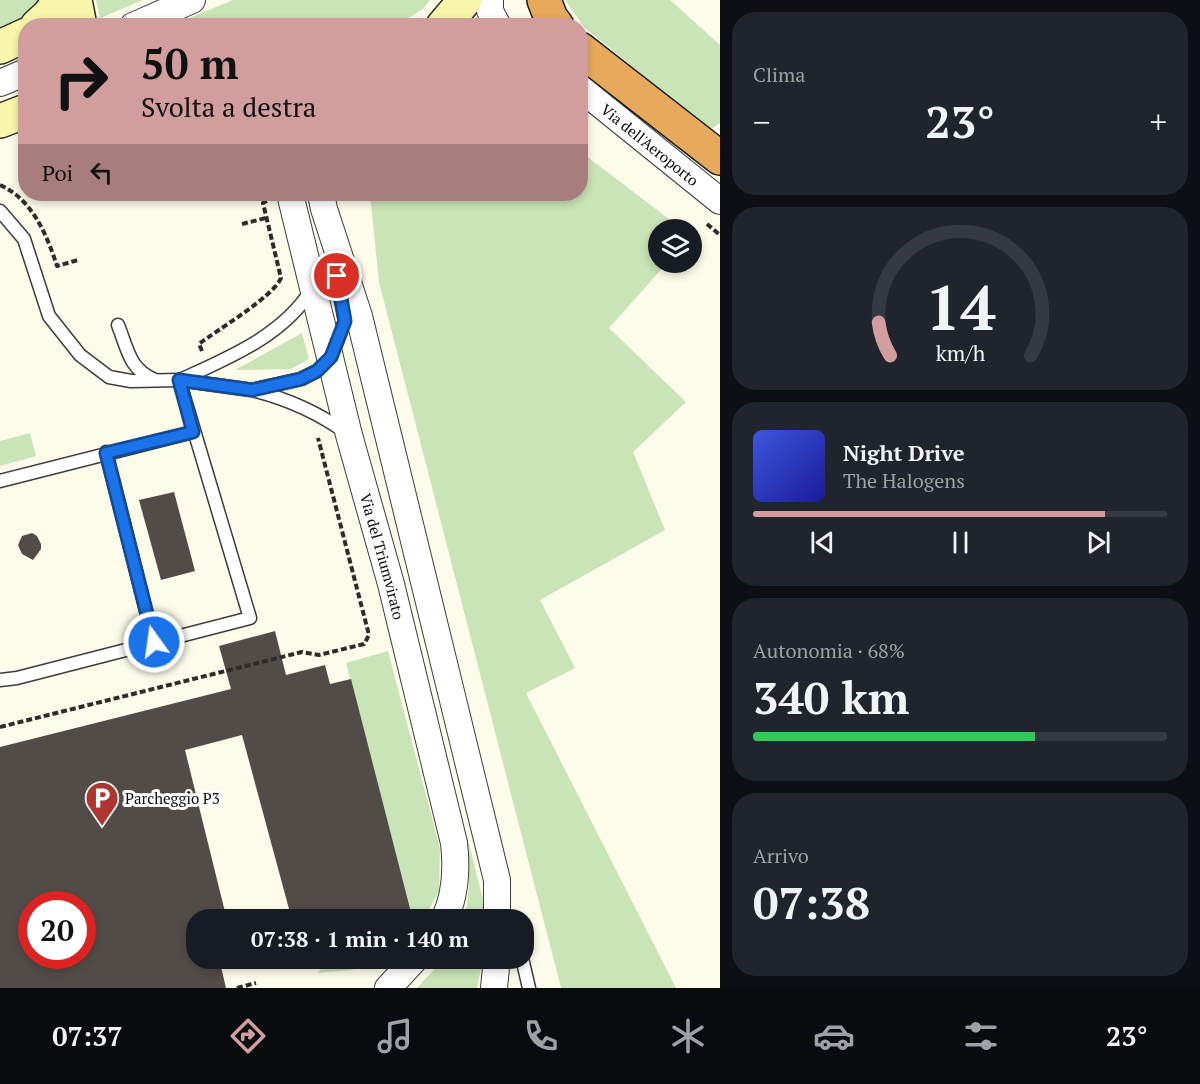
<!DOCTYPE html>
<html lang="it">
<meta charset="utf-8">
<style>
:root{--surface:#171b24;--page:#20242c;--text:#f1f3f6;--muted:#9ea1a6;--line:#363941;--accent:#d29e9d}
body{margin:0;font-family:"PT Serif",serif;background:var(--page);color:var(--text);height:100vh;display:flex;flex-direction:column;font-size:22px;white-space:nowrap}
*{box-sizing:border-box;margin:0}
p{font-size:20px;color:var(--muted)}
.icon{flex:none;width:33px;height:33px;fill:none;stroke:currentColor;stroke-width:2;stroke-linecap:round;stroke-linejoin:round}
.map{position:relative;flex:1;overflow:hidden}
.sheet{display:flex;flex-direction:column;gap:12px;padding:12px;background:#0d0f14;width:480px}
.sheet>*{flex:none}
.guide{position:absolute;left:18px;top:18px;width:570px;height:183px;border-radius:24px;box-shadow:0 3px 9px #0003;background:#d29e9d;color:#111;overflow:hidden}
.tools{position:absolute;left:648px;top:219px;display:grid;gap:12px}
.tools a{display:grid;place-items:center;width:54px;height:54px;border-radius:50%;background:var(--surface);box-shadow:0 3px 9px #0003;font-size:30px}
.speed{position:absolute;left:18px;top:891px;display:flex;gap:12px;font-size:30px;font-weight:700;text-align:center}
.speed>*{display:grid;place-content:center;width:78px;height:78px;border-radius:50%;background:var(--surface);box-shadow:0 3px 9px #0003;line-height:1}
.speed .limit{border:9px solid #d22;background:#fff;color:#111}
.pin{position:absolute;display:grid;place-items:center;width:51px;height:51px;color:#fff;margin:-26px;border:3px solid #fff;border-radius:50%;box-shadow:0 2px 6px #0007}
.me{position:absolute;width:66px;margin:-33px;rotate:346deg;stroke-linejoin:round;filter:drop-shadow(0 0 4px #0008)}
.turn{display:flex;align-items:center;gap:21px;height:126px;padding:0 24px;font-size:27px}
.turn .icon{width:78px;height:78px;stroke-width:2.5}
.turn b{display:block;font-size:42px;line-height:51px}
.then{display:flex;align-items:center;height:57px;padding:0 24px;background:#0003;gap:12px;font-size:22px}
.big{font-size:45px;font-weight:800;line-height:1.1}
.sheet .card{flex:1;display:flex;flex-direction:column;justify-content:center;gap:9px;min-width:0;padding:0 21px;border-radius:24px;background:var(--page)}
.sheet .dial{align-items:center;gap:0}
.dial svg{height:156px;overflow:visible;fill:none;stroke:var(--line);stroke-width:7;stroke-linecap:round;text-anchor:middle}
.dial text{fill:var(--text);stroke:none}
.song{display:flex;align-items:center;gap:18px}
.cover{width:72px;height:72px;border-radius:9px;background:linear-gradient(135deg,hsl(230 70% 55%),hsl(240 70% 35%))}
.played{height:6px;border-radius:3px;background:linear-gradient(90deg,var(--accent) 85%,var(--line) 85%)}
.keys{display:flex;justify-content:space-around;direction:ltr}
.heat{display:flex;justify-content:space-between;align-items:center;font-size:33px;direction:ltr}
.charge{height:9px;border-radius:4px;background:linear-gradient(90deg,#34c759 68%,var(--line) 0)}
.trip{position:absolute;left:186px;top:909px;width:348px;height:60px;border-radius:24px;background:var(--surface);box-shadow:0 3px 9px #0003;font-weight:800;line-height:60px;text-align:center}
.dock{display:flex;height:96px;justify-content:space-around;align-items:center;background:#090b0e;color:var(--muted)}
.dock .icon{width:42px;height:42px}
.dock .current{color:var(--accent)}
.dock b{font-size:27px;color:var(--text)}
main{display:flex;flex:1;min-height:0}
.map>svg:first-child{display:block}
.green{fill:#c9e4b7}
.building{fill:#524c48;fill-rule:evenodd}
.lines{fill:none;stroke-linecap:round;stroke-linejoin:round}
.lane-casing{stroke:#3d3d3d;stroke-width:15}
.street-casing{stroke:#3d3d3d;stroke-width:28}
.secondary-casing{stroke:#2c2c2c;stroke-width:36}
.highway-casing{stroke:#1b1b1b;stroke-width:36}
.path{stroke:#2c2c2c;stroke-width:4;stroke-dasharray:6 3;stroke-linecap:butt}
.lane{stroke:#fff;stroke-width:12}
.street{stroke:#fff;stroke-width:26}
.secondary{stroke:#f8f7a9;stroke-width:33}
.highway{stroke:#e7aa5d;stroke-width:33}
.route-casing{stroke:#114b97;stroke-width:15}
.route{stroke:#1a73e8;stroke-width:10}
.labels{text-anchor:middle;dominant-baseline:central;stroke-width:6;stroke-linejoin:round;paint-order:stroke}
.street-label{font-size:15px;fill:#0a0a0a;stroke:#fff}
.poi-label{font-size:15px;fill:#0a0a0a;stroke:#fff;text-anchor:start}
</style>
<main>
<div class="map">
<svg width="720" height="988" viewBox="0 0 720 988">
<rect width="100%" height="100%" fill="#fdfbe9"/>
<!-- green -->
<g class="green">
<path d="M0 0H40L14 31 0 37Z"/>
<path d="M96 0H143L100 18Z"/>
<path d="M233 0H430L423 9 397 25H172Z"/>
<path d="M565 0H670L720 45V123L710 130 584 27Z"/>
<path d="M581 152 682 229 658 230V262L667 263 609 328 686 402 633 452 665 530 540 600 575 668 526 693 676 988H561L379 282 370 194H580Z"/>
<path d="M302 333 309 359 291 369 235 370Z"/>
<path d="M30 433 36 456 0 466V441Z"/>
<path d="M388 651 440 848 439 891 424 919H413L346 663Z"/>
<path d="M468 840 488 919 465 920 469 887Z"/>
<path d="M348 959V958L388 959 351 970 317 973 326 964Z"/>
<path d="M444 959H483L477 988H417Z"/>
</g>
<!-- building -->
<g class="building">
<path d="M174 492 195 571 161 580 139 500Z"/>
<path d="M32 533 37 536 41 544V549L33 560 22 554 18 545 22 536Z"/>
<path d="M275 631 286 675 325 665 330 684 351 679 413 920H292L242 735 185 750 227 920H196V958H219L226 988H0V747L231 689 219 646ZM32 904H82V956H32Z"/>
</g>
<g class="lines">
<!-- lane casing -->
<g class="lane-casing">
<g id="lane">
<path d="M0 211 24 239 49 316 80 355 109 377 131 381 179 380 252 390 301 379 317 371 331 357 345 321 339 290"/>
<path d="M118 325C128 350 129 369 155 380"/>
<path d="M180 380C228 358 283 336 312 289"/>
<path d="M256 391C290 400 317 412 345 432"/>
<path d="M106 452 154 642"/>
<path d="M0 481 193 432"/>
<path d="M0 680 17 678 250 618 179 380"/>
<path d="M522 958 529 988"/>
</g>
</g>
<!-- street casing -->
<g class="street-casing">
<g id="street">
<path d="M490 0V11L498 26"/>
<path d="M133 26 192 0"/>
<path d="M0 83 26 72"/>
<path id="s1" d="M580 88 720 201"/>
<path id="s2" d="M290 194 349 435 391 584 454 843C457 869 456 895 444 920"/>
<path d="M321 194 324 209 359 316 497 880V920"/>
<path d="M388 988 416 958"/>
<path d="M494 988 497 958"/>
</g>
</g>
<!-- secondary casing -->
<g class="secondary-casing">
<g id="secondary">
<path d="M75 0 80 26"/>
<path d="M37 26 49 15 60 0"/>
<path d="M443 26 465 0"/>
<path d="M0 47 26 35"/>
<path d="M0 121 26 111"/>
</g>
</g>
<!-- highway casing -->
<g class="highway-casing">
<g id="highway">
<path d="M544 0 551 18 557 26"/>
<path d="M580 49 720 158"/>
</g>
</g>
<!-- path -->
<g class="path">
<path d="M0 185C32 199 47 235 57 266L78 260"/>
<path d="M242 224 266 218"/>
<path d="M707 224 720 235"/>
<path d="M202 351 199 344C217 330 273 297 281 278L263 203 267 201"/>
<path d="M0 727 302 652 319 655 364 644 369 635 318 438"/>
<path d="M237 988 256 983"/>
</g>
<!-- lane -->
<use href="#lane" class="lane"/>
<!-- street -->
<use href="#street" class="street"/>
<!-- secondary -->
<use href="#secondary" class="secondary"/>
<!-- highway -->
<use href="#highway" class="highway"/>
</g>
<g class="lines">
<!-- route casing -->
<g class="route-casing">
<path id="route" d="M154 642 106 453 193 432 179 380 252 390 301 379 317 371 331 357 345 321 337 276"/>
</g>
<!-- route -->
<use href="#route" class="route"/>
</g>
<!-- icons -->
<defs>
<g id="parking-pin" transform="scale(1.725)"><path d="M0 17L-7.5 6A9.5 9.5 0 1 1 7.5 6Z" fill="#ad3730" stroke="#fff"/><path d="M-3.5-5.5H1a3.5 3.5 0 0 1 0 7H-1V5.5H-3.5ZM-1-3.4V-.6H.8a1.4 1.4 0 0 0 0-2.8Z" fill="#fff"/></g>
</defs>
<g fill-rule="evenodd">
<use href="#parking-pin" x="102" y="798"/>
</g>
<g class="labels">
<!-- street labels -->
<g class="street-label">
<text stroke="none"><textPath href="#s1" startOffset="90">Via dell'Aeroporto</textPath></text>
<text stroke="none"><textPath href="#s2" startOffset="374">Via del Triumvirato</textPath></text>
</g>
<!-- poi labels -->
<g class="poi-label">
<text x="125" y="798">Parcheggio P3</text>
</g>
</g>
</svg>
<div class="tools">
<a><svg class="icon" aria-label="layers" viewBox="0 0 24 24"><path d="M12 4l9 5-9 5-9-5zM3 14l9 5 9-5"/></svg></a>
</div>
<div class="speed"><div class="limit">20</div></div>
<div class="pin" style="left:337px;top:276px;background:#d93025"><svg class="icon" aria-label="arrive" viewBox="0 0 24 24"><path d="M6 21V4h12l-3 4 3 4H6"/></svg></div>
<svg class="me" style="left:154px;top:642px" viewBox="-20 -20 40 40"><circle r="17" fill="#1a73e8" stroke="#fff" stroke-width="3"/><path d="M0-11L8 9 0 5-8 9z" fill="#fff"/></svg>
<div class="trip">07:38 · 1 min · 140 m</div>
<div class="guide">
<div class="turn"><svg class="icon" aria-label="right" viewBox="0 0 24 24"><path d="M7 20v-9h11M14 6l5 5-5 5"/></svg><div><b>50 m</b>Svolta a destra</div></div>
<div class="then">Poi<svg class="icon" aria-label="left" viewBox="0 0 24 24"><path d="M17 20v-9H6M10 6l-5 5 5 5"/></svg></div>
</div>
</div>
<section class="sheet">
<div class="card"><p>Clima</p>
<div class="heat"><a>−</a><b class="big">23°</b><a>+</a></div>
</div>
<div class="card dial"><svg viewBox="0 0 100 80">
<path d="M14 69A42 42 0 1 1 86 69"/>
<path d="M14 69A42 42 0 0 1 8 52" stroke="#d29e9d"/>
<text x="50" y="56" font-size="32" font-weight="700">14</text>
<text x="50" y="72" font-size="11">km/h</text>
</svg></div>
<div class="card">
<div class="song"><i class="cover"></i><div><b>Night Drive</b><p>The Halogens</p></div></div>
<div class="played"></div>
<div class="keys"><svg class="icon" aria-label="previous" viewBox="0 0 24 24"><path d="M18 5L8 12l10 7zM5 5v14"/></svg><svg class="icon" aria-label="pause" viewBox="0 0 24 24"><path d="M8 5v14M16 5v14"/></svg><svg class="icon" aria-label="next" viewBox="0 0 24 24"><path d="M6 5l10 7-10 7zM19 5v14"/></svg></div>
</div>
<div class="card"><p>Autonomia · 68%</p><b class="big">340 km</b><div class="charge"></div></div>
<div class="card"><p>Arrivo</p><b class="big">07:38</b></div>
</section>
</main>
<nav class="dock">
<b>07:37</b>
<svg class="icon current" aria-label="directions" viewBox="0 0 24 24"><path d="M12 3l9 9-9 9-9-9zM9 14v-3h6M13 9l2 2-2 2"/></svg>
<svg class="icon" aria-label="music" viewBox="0 0 24 24"><path d="M9 18V5l10-2v13"/><circle cx="6" cy="18" r="3"/><circle cx="16" cy="16" r="3"/></svg>
<svg class="icon" aria-label="phone" viewBox="0 0 24 24"><path d="M5 4h4l2 5-3 2q2 4 5 5l2-3 5 2v4C11 20 4 13 5 4z"/></svg>
<svg class="icon" aria-label="climate" viewBox="0 0 24 24"><path d="M12 3v18M4 7l16 10M4 17L20 7"/></svg>
<svg class="icon" aria-label="car" viewBox="0 0 24 24"><path d="M5 17H2v-5l4-1 3-4h7l3 4 3 1v5h-3M9 17h6M6 11h13"/><circle cx="7" cy="17" r="2"/><circle cx="17" cy="17" r="2"/></svg>
<svg class="icon" aria-label="filters" viewBox="0 0 24 24"><path d="M4 7h16M4 17h16"/><circle cx="9" cy="7" r="2"/><circle cx="15" cy="17" r="2"/></svg>
<b>23°</b>
</nav>
